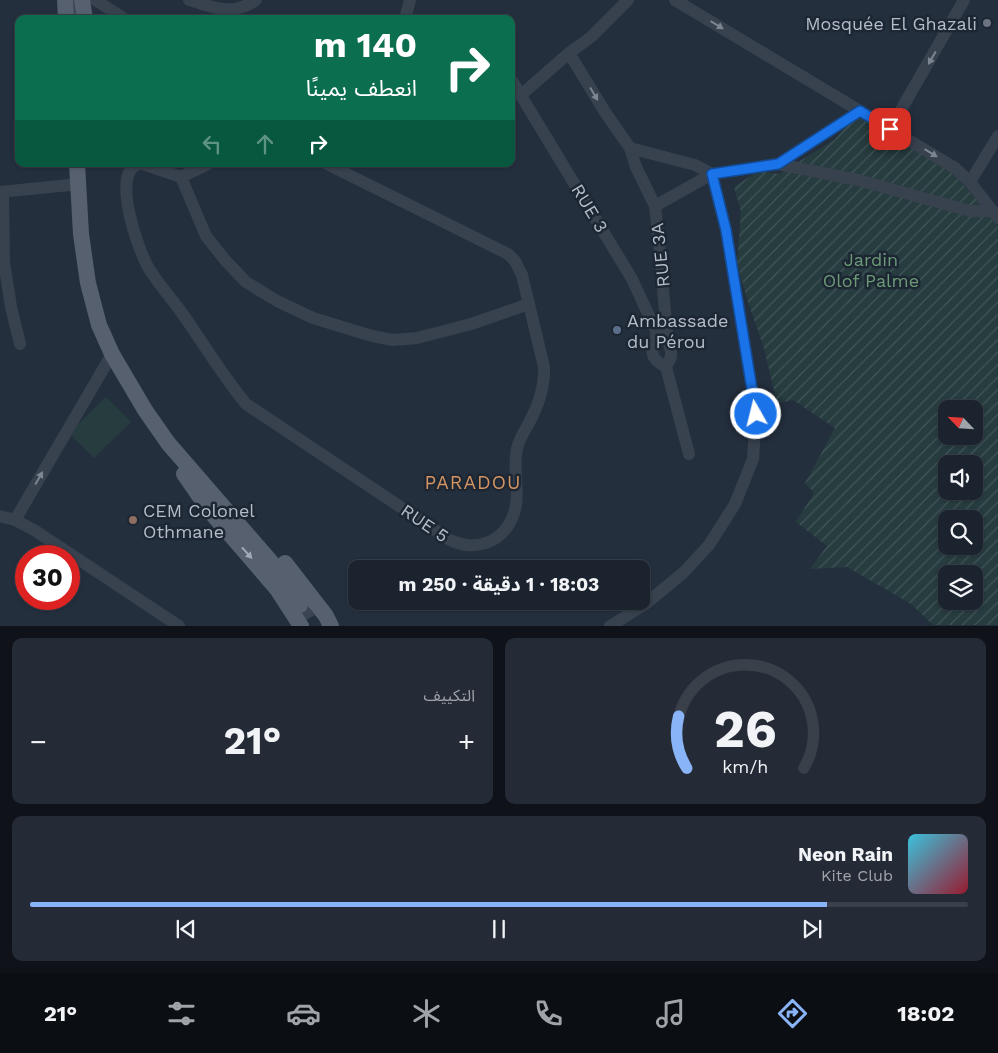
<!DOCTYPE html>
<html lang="ar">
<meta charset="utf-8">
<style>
:root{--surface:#1b232e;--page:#242b36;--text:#f1f3f6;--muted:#a0a4aa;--line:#39404a;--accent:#8ab4f8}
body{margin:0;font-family:"Work Sans","Noto Sans Arabic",sans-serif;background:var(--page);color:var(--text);direction:rtl;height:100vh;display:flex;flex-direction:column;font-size:19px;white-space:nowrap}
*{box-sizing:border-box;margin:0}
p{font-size:16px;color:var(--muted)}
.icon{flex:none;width:28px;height:28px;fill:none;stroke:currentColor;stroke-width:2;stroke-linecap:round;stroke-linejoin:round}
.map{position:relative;height:626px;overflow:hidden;direction:ltr}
.sheet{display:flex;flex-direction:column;gap:12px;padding:12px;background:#0f1319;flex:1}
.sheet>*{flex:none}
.hud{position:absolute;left:15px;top:15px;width:500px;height:152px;border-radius:10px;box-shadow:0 1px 4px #0004,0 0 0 1px var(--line);direction:rtl;background:#0b6e4f;color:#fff;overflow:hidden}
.needle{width:32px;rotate:295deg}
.buttons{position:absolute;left:938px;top:400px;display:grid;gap:10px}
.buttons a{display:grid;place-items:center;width:45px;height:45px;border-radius:10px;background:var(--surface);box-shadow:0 1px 4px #0004,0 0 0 1px var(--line);font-size:25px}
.speed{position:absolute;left:15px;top:545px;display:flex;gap:10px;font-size:25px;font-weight:700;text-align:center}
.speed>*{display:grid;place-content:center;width:65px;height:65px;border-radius:50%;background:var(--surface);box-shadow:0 1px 4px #0004,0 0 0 1px var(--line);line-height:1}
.speed .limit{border:8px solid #d22;background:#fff;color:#111}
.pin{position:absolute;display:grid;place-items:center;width:42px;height:42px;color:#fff;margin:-21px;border-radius:10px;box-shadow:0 2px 8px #0006}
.me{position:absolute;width:55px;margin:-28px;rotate:352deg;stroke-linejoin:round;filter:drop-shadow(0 0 4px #0008)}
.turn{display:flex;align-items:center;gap:18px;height:105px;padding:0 15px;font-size:22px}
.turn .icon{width:65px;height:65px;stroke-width:2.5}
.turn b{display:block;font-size:35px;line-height:42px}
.lanes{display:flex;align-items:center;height:48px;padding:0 15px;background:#0003;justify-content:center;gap:25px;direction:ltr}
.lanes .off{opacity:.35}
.big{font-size:38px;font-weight:700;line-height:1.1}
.sheet .card{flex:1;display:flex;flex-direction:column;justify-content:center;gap:8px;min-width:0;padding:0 18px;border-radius:10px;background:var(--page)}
.sheet .dial{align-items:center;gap:0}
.dial svg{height:130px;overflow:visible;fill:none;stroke:var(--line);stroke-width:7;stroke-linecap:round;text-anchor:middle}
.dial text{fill:var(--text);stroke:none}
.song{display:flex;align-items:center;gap:15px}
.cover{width:60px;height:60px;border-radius:8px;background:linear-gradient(135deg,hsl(190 70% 55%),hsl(350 70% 35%))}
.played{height:5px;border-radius:2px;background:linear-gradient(90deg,var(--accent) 85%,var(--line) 85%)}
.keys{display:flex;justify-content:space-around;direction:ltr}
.heat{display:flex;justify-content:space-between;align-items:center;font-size:28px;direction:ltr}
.sheet .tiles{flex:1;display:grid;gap:12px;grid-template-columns:1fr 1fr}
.card:last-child{grid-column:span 2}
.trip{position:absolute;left:348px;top:560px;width:302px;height:50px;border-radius:10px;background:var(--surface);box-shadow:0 1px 4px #0004,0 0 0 1px var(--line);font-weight:700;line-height:50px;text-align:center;direction:rtl}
.menu{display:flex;height:80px;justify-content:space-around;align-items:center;background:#0b0e12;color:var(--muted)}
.menu .icon{width:35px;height:35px}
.menu .active{color:var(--accent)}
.menu b{font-size:22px;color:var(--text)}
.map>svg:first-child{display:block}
.garden{fill:url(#garden-furrows);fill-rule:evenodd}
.pitch{fill:#263c3f}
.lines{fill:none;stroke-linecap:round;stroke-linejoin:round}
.major-tunnel{stroke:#3a4453;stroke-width:16;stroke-dasharray:16 8;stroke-linecap:butt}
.minor{stroke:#38414e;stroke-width:12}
.major{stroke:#56606e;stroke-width:16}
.oneway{fill:#7c8592}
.oneway2{fill:#a1aab7}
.route-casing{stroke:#114b97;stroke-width:12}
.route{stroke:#1a73e8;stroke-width:9}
.worship-dot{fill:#6b7280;stroke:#1d2633;stroke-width:2}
.service-dot{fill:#5c6f8a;stroke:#1d2633;stroke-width:2}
.education-dot{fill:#8d6e63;stroke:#1d2633;stroke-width:2}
.labels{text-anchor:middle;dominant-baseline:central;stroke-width:5;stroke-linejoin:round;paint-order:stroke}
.poi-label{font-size:18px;fill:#b4bcc9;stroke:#1d2633;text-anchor:start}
.street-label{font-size:18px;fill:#b4bcc9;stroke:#1d2633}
.park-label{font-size:18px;fill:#6b9a76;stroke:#1d2633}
.neighbourhood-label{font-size:19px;letter-spacing:1px;fill:#d59563;stroke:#1d2633}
</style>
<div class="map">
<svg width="998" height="626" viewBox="0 0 998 626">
<defs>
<pattern id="garden-furrows" width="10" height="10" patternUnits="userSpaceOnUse" patternTransform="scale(1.25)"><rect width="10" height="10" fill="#263c3f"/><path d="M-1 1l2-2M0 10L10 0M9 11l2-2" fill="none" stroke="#435659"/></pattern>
</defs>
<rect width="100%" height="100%" fill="#242f3e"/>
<!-- garden -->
<path class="garden" d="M856 116 945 164 996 221 998 226V625H933L911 604 847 567 810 569 827 546 796 522 814 493 805 483 835 428 793 400 777 403 764 349 747 299 737 263 741 212 734 187 758 171 779 174 834 140ZM946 409H974V436H946ZM946 464H974V491H946ZM946 519H974V546H946ZM946 574H974V601H946Z"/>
<!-- pitch -->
<path class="pitch" d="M106 397 131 422 94 458 69 433Z"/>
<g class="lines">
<!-- major-tunnel -->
<g class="major-tunnel">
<path d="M72 0 75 19"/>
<path d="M300 605 311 626"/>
</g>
<!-- minor -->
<g class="minor">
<path d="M95 0 125 19"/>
<path d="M189 0C214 7 231 17 256 0"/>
<path d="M675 0 955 168 970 182 998 218"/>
<path d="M405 19 410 0"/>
<path d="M569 53 605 112 630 148 636 167 655 206 659 243 667 335 671 352V357L666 367 689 454"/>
<path d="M511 79 632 279 657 333 667 335"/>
<path d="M521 95 569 53 591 37 628 0"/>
<path d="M890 129 964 0"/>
<path d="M630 148 695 165 712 174"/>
<path d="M138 164C111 174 138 249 148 267 158 284 173 300 184 316 205 346 223 376 246 404L450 540C476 552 504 543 514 513 521 493 512 470 517 449 519 438 525 431 530 421 539 404 545 387 544 367L522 275 515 261 508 254 327 164"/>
<path d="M143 164 181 177 208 164"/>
<path d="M778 164 860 111"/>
<path d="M181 177 206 236 225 260 246 282 277 301 313 318 372 336 393 340 417 338 471 324 529 304"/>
<path d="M970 182 998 136"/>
<path d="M0 192 79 184"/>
<path d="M3 192 4 262 11 307 20 344"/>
<path d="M655 206 712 174 778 164 858 180 970 211H993"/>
<path d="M657 333C651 350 648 358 666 367"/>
<path d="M0 516 15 520 34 530 179 626"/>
<path d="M15 520 112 354"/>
<path d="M610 626 644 605 683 573 709 545 735 504 753 459 756 414 726 230 712 174"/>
</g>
<!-- major -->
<g class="major">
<path d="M65 0 66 19"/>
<path d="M82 0 85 19"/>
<path d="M77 164 81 234 88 283 99 325 112 354 145 410 168 443 278 570 300 605"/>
<path d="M184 474 209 510 277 589 301 626"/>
<path d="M285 563 326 616 331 626"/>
</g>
</g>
<!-- one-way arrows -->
<defs><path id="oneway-solid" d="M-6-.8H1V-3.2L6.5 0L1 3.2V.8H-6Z" transform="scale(1.25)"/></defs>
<g class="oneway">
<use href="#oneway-solid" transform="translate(717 25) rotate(31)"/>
<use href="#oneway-solid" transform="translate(932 58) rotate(120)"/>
<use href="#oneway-solid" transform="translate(594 94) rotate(59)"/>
<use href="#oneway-solid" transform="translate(931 153) rotate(31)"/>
<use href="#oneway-solid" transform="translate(39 478) rotate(-60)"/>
</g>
<use class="oneway2" href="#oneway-solid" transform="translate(247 553) rotate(48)"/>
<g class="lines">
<!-- route casing -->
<g class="route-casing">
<path id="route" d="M756 414 726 230 712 174 778 164 860 111 890 129"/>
</g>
<!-- route -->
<use href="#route" class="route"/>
</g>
<!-- markers -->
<circle class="worship-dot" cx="987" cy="23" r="5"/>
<circle class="service-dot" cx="617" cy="330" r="5"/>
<circle class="education-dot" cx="133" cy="520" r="5"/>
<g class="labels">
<!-- poi labels -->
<g class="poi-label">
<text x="977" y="23" text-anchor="end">Mosquée El Ghazali</text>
<text x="627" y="320">Ambassade<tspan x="627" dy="21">du Pérou</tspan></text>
<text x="143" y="510">CEM Colonel<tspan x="143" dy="21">Othmane</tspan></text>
</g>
<!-- street labels -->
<g class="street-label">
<text transform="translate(590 208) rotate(59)">RUE 3</text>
<text transform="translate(660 255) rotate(-96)">RUE 3A</text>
<text transform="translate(425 523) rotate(34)">RUE 5</text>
</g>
<!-- park labels -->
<g class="park-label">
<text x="871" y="259">Jardin<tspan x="871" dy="21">Olof Palme</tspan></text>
</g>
<!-- neighbourhood labels -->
<g class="neighbourhood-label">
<text x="473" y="482">PARADOU</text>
</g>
</g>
</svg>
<div class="buttons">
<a><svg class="needle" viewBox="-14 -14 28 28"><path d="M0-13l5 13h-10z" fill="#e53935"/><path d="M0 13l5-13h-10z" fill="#a0a4aa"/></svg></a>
<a><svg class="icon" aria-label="sound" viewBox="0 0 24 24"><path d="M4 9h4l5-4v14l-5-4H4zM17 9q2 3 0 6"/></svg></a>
<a><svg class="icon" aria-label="search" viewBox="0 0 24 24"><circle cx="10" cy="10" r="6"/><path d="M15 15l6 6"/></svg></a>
<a><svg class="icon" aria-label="layers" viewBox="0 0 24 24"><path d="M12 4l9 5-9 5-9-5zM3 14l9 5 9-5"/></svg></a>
</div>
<div class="speed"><div class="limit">30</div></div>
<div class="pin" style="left:890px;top:129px;background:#d93025"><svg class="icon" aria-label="arrive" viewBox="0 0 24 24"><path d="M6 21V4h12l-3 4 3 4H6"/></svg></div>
<svg class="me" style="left:756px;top:414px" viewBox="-20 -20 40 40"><circle r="17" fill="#1a73e8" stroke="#fff" stroke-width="3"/><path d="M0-11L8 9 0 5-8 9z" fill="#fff"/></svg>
<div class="trip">18:03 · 1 دقيقة · 250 m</div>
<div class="hud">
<div class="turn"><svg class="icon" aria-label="right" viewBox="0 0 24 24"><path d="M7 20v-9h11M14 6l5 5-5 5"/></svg><div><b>140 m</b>انعطف يمينًا</div></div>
<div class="lanes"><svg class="icon off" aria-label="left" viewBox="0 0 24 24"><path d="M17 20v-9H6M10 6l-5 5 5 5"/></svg><svg class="icon off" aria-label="ahead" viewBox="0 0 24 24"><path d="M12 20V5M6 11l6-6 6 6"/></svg><svg class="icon" aria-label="right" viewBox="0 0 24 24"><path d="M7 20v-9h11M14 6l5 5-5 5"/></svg></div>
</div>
</div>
<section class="sheet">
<div class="tiles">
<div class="card dial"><svg viewBox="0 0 100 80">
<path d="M14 69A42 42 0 1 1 86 69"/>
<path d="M14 69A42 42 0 0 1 9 37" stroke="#8ab4f8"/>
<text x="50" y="56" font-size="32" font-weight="700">26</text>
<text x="50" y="72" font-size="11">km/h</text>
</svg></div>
<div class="card"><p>التكييف</p>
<div class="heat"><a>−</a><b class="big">21°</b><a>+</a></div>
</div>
<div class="card">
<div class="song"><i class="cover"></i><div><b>Neon Rain</b><p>Kite Club</p></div></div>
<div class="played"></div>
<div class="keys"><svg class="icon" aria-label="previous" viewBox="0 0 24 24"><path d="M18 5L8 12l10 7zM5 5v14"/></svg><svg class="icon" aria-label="pause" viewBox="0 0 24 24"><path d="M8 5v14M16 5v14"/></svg><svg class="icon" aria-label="next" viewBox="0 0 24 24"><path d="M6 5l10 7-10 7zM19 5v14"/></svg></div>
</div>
</div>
</section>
<nav class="menu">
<b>18:02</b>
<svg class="icon active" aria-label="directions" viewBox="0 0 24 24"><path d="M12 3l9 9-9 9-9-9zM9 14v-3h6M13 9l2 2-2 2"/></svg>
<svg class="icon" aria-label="music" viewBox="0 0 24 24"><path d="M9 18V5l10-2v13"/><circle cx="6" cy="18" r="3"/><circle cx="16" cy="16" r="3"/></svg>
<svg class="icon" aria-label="phone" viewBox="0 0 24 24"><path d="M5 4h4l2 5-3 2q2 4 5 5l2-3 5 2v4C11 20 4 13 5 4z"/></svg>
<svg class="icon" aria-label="climate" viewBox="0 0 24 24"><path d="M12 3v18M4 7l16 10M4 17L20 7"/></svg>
<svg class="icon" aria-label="car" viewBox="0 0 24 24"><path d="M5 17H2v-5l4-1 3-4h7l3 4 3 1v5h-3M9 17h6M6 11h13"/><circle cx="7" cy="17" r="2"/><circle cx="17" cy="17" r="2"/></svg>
<svg class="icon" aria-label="filters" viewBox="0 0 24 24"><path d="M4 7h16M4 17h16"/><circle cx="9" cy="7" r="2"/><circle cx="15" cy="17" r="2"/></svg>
<b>21°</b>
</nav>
